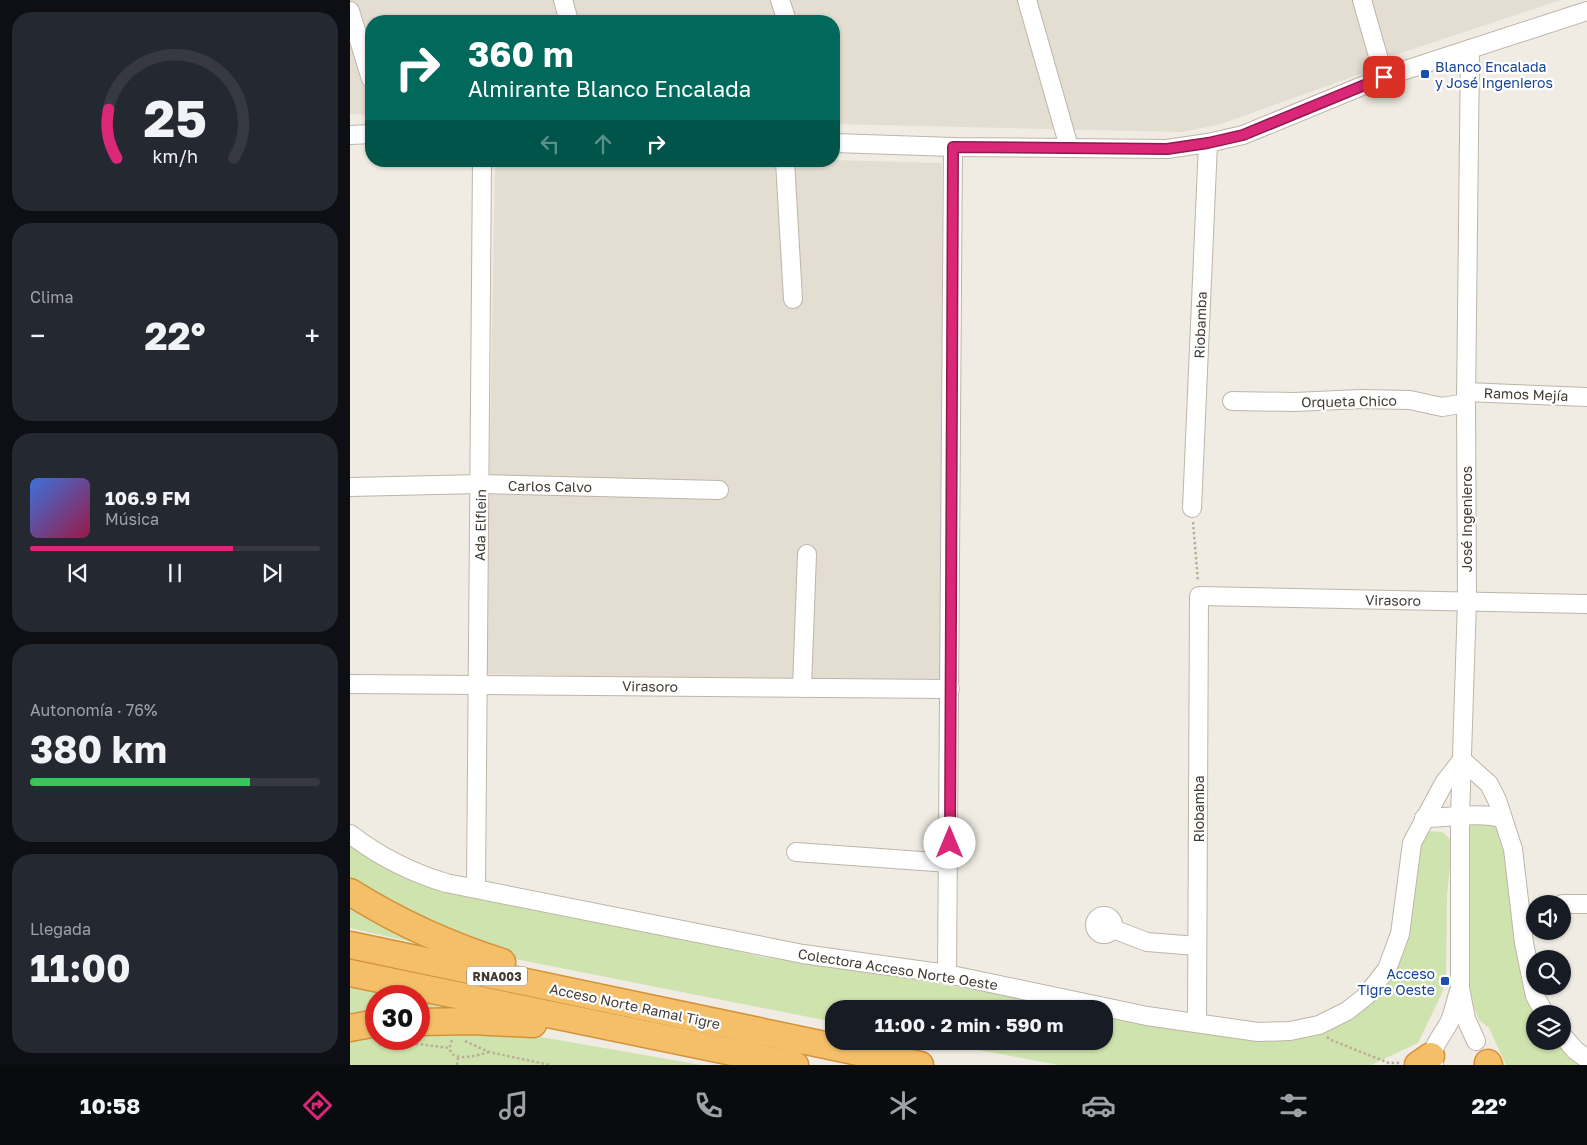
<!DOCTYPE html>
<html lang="es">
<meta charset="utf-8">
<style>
:root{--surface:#171b24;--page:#242831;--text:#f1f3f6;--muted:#9ea1a6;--line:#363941;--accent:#db2777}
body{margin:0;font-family:"Golos Text",sans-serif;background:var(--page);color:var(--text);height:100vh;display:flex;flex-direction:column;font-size:19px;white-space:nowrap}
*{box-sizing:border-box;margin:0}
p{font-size:16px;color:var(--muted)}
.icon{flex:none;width:28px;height:28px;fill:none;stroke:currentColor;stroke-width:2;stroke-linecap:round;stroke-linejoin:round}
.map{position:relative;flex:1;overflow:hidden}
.panel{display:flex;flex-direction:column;gap:12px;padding:12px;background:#0d0f14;width:350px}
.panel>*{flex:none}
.guide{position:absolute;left:15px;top:15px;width:475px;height:152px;border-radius:20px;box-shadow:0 1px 4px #0004;background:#00695c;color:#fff;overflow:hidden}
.buttons{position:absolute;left:1176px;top:895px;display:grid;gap:10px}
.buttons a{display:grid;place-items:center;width:45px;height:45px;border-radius:50%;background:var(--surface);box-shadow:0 1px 4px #0004;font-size:25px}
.speed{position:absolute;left:15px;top:985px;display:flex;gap:10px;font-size:25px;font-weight:700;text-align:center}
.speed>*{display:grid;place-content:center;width:65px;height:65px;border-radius:50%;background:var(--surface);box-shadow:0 1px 4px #0004;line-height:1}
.speed .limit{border:8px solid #d22;background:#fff;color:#111}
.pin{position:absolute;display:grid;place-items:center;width:42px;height:42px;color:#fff;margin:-21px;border-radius:10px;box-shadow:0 2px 8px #0006}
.me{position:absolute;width:55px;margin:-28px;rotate:0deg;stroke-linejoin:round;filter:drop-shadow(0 0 4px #0008)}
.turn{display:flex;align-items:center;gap:18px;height:105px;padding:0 20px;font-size:22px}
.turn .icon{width:65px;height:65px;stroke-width:2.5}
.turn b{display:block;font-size:35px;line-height:42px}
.lanes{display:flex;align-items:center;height:48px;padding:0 20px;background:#0003;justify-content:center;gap:25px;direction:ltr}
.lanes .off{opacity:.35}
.big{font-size:38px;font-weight:700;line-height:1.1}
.panel .widget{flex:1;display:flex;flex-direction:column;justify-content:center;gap:8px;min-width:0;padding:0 18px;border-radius:20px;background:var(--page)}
.panel .dial{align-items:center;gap:0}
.dial svg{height:130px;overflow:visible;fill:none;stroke:var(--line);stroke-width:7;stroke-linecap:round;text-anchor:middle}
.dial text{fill:var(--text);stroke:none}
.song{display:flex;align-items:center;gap:15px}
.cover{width:60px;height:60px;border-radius:8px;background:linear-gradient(135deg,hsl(220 70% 55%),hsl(340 70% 35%))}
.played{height:5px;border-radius:2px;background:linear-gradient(90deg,var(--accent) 70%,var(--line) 70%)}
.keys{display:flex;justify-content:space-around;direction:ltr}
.heat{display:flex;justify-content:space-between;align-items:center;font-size:28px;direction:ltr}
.charge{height:8px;border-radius:4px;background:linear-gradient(90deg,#34c759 76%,var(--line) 0)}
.trip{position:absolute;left:475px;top:1000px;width:288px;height:50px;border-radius:20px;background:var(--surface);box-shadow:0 1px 4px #0004;font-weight:700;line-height:50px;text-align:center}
.dock{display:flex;height:80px;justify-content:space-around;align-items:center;background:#090b0e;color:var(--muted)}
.dock .icon{width:35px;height:35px}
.dock .on{color:var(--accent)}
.dock b{font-size:22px;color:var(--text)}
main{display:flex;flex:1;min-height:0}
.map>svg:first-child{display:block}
.residential{fill:#e4ddd1}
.green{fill:#cee3ad}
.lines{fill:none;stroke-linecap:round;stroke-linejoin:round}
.minor-casing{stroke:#beb5a9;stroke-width:20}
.highway-casing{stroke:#d3923a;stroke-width:29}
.path{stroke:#bcad98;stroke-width:2.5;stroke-dasharray:2.5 2.5;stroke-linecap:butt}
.minor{stroke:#fff;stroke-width:18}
.highway{stroke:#f5bf69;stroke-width:26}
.route-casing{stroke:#8e194d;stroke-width:12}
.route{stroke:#db2777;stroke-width:9}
.transit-dot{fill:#1a4fb4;stroke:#fff;stroke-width:2}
.labels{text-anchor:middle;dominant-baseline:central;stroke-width:4.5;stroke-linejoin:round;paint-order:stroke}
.shield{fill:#fff;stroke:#7b7671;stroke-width:1}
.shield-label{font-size:12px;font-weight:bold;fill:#423b34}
.transit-label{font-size:14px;fill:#164399;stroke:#fff;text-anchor:start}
.street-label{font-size:14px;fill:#423b34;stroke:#fff}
</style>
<main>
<section class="panel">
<div class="widget dial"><svg viewBox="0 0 100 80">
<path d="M14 69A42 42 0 1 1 86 69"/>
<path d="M14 69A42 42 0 0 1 9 39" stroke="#db2777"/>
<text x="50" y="56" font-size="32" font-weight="700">25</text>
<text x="50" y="72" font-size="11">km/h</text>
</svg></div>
<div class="widget"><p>Clima</p>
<div class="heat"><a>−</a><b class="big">22°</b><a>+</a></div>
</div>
<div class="widget">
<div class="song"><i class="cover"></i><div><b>106.9 FM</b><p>Música</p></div></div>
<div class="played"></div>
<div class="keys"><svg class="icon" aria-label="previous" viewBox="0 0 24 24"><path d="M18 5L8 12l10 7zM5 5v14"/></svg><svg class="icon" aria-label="pause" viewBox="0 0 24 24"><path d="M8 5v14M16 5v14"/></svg><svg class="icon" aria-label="next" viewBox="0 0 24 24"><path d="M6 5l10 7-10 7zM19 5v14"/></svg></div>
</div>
<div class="widget"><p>Autonomía · 76%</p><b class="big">380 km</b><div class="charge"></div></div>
<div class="widget"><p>Llegada</p><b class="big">11:00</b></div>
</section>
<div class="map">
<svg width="1237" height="1065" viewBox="0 0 1237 1065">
<rect width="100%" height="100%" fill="#f0ece3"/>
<!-- residential -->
<g class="residential">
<path d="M0 0H1211L1045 55 1016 72 871 124 832 132 484 124V21H21V115L0 114Z"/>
<path d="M484 160 592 163 591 684 136 674 145 161Z"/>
</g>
<!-- green -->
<g class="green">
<path d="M1128 818 1151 828 1156 848 1162 913 1179 999 1185 1014V1041H1212L1237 1065H1156L1139 1028 1129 1020 1116 987 1120 824Z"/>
<path d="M1077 831 1092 832 1101 840V855L1097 897 1096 977 1092 993 1068 1043 1021 1065H709L580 1041H754V1013C794 1018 834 1023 875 1028 896 1031 926 1039 946 1037 999 1032 1031 995 1052 950 1067 916 1061 861 1077 831Z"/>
<path d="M0 843 98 890 206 915 322 936 412 957 506 969 730 1009H484V1022L165 959 108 942 0 886Z"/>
<path d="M0 899 101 951 0 928Z"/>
<path d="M0 985 55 996H26V1016L0 1019Z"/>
<path d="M69 999 119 1010 69 1013Z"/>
<path d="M26 1032V1039H69V1032L180 1035 351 1065H0V1034Z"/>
</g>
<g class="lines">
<!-- minor casing -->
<g class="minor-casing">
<g id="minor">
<path d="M213 0 219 21"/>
<path d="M430 0 437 21"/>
<path d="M677 0 719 147"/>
<path d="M1012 0 1034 77"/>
<path d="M0 11 21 79"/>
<path d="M1120 49 1116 403 1117 601 1110 817V988L1116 1019 1126 1041"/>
<path d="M0 135 21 134"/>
<path d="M484 143 603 147 817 149 858 143 893 135 1034 77 1237 11"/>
<path d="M435 161 443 299"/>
<path d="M1116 392 1237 397"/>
<path d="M882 401 944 402 1011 399 1060 400 1092 407 1116 403"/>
<path d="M0 487 130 484 369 490"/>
<path d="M842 508 858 143"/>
<path d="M0 684 600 689"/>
<path d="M452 688 457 554"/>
<path d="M1074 818C1097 818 1133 811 1153 819"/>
<path d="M0 834C30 857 59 872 96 883L453 954 597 974 797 1016 908 1032 940 1031 969 1025 997 1011 1016 996 1037 969 1050 934 1062 843 1094 783 1112 760 1139 784 1147 800 1163 849 1174 943 1185 996 1195 1014"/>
<path d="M446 852 599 863"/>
<path d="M126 888 132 161"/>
<path d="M1212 904H1237"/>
<circle cx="754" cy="925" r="9"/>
<path d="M763 929 797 942 847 946"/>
<path d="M597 974 603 147"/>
<path d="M847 1022 849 596 1237 604"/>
<path d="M1212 1035 1225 1050 1237 1059"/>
<path d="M1084 1065C1078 1046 1095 1035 1101 1018 1104 1010 1106 1000 1109 991"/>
</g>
</g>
<!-- highway casing -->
<g class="highway-casing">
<g id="highway">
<path d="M0 892C48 922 98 945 152 962"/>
<path d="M0 945 570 1065"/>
<path d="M0 973 445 1065"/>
<path d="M69 1022 122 1021 183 1024"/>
<path d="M0 1028 26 1023"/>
<path d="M1138 1063 1139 1065"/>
<path d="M1068 1065 1081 1056"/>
</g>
</g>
<!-- path -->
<g class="path">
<path d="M843 522 848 581"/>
<path d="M977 1037 981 1040 1039 1063H1051"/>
<path d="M36 1040 99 1048"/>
<path d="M102 1040C91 1065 127 1056 139 1052"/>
<path d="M115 1041 139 1052 200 1065"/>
<path d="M107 1065 108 1058"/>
</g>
<!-- minor -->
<use href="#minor" class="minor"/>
<!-- highway -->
<use href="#highway" class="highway"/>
</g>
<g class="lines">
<!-- route casing -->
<g class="route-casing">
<path id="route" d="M600 843 603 147 817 149 858 143 893 135 1034 77"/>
</g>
<!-- route -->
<use href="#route" class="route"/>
</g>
<!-- markers -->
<g class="transit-dot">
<rect x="1070" y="69" width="10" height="10" rx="2.5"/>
<rect x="1090" y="976" width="10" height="10" rx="2.5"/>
</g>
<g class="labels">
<!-- shield labels -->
<rect class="shield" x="117" y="966.5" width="60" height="19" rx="4"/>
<g class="shield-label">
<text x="147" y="976">RNA003</text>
</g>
<!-- transit labels -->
<g class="transit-label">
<text x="1085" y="66">Blanco Encalada<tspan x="1085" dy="16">y José Ingenieros</tspan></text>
<text x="1085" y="973" text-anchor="end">Acceso<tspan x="1085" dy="16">Tigre Oeste</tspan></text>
</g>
<!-- street labels -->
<g class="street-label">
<text transform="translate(850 325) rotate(-88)">Riobamba</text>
<text transform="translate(1176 394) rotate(2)">Ramos Mejía</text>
<text transform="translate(999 401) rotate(-1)">Orqueta Chico</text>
<text transform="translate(200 486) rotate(1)">Carlos Calvo</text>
<text transform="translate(1116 519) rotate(-90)">José Ingenieros</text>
<text transform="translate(130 525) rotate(-89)">Ada Elflein</text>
<text transform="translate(1043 600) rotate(1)">Virasoro</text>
<text transform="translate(300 686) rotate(1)">Virasoro</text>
<text transform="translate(848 809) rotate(-90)">Riobamba</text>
<text transform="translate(548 969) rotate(9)">Colectora Acceso Norte Oeste</text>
<text transform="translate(285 1006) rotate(12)">Acceso Norte Ramal Tigre</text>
</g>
</g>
</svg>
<div class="buttons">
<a><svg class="icon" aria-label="sound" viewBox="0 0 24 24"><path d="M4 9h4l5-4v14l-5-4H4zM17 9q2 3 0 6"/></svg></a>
<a><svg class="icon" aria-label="search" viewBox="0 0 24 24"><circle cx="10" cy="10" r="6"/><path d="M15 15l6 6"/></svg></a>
<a><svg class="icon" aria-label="layers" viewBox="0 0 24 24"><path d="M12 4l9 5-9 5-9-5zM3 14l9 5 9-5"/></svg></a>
</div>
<div class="speed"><div class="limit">30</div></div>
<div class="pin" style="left:1034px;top:77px;background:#d93025"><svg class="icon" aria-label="arrive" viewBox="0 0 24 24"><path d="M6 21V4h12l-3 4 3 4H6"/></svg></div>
<svg class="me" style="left:600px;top:843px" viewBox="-20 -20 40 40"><circle r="19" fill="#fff"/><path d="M0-13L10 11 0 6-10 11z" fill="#db2777"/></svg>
<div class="trip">11:00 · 2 min · 590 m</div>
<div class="guide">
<div class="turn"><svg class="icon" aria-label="right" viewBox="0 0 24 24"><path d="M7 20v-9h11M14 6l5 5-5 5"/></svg><div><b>360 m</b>Almirante Blanco Encalada</div></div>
<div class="lanes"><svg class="icon off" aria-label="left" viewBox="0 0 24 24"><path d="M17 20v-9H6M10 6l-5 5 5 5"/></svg><svg class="icon off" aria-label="ahead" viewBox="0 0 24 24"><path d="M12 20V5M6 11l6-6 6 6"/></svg><svg class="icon" aria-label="right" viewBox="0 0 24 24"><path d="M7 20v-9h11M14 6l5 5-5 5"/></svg></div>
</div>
</div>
</main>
<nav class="dock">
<b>10:58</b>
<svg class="icon on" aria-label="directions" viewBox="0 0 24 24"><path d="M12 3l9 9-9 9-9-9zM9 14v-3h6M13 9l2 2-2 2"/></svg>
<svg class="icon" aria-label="music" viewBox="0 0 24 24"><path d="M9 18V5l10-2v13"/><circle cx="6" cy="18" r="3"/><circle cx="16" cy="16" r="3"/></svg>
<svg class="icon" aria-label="phone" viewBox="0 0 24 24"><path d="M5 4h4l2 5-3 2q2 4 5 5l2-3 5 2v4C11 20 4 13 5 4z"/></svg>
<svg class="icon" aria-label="climate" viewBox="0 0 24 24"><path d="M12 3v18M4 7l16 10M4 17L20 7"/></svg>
<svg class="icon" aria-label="car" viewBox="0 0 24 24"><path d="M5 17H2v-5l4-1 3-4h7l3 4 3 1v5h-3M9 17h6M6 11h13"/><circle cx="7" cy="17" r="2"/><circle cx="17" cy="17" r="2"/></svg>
<svg class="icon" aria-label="filters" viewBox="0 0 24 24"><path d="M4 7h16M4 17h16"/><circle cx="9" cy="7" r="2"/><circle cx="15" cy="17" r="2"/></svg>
<b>22°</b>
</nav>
